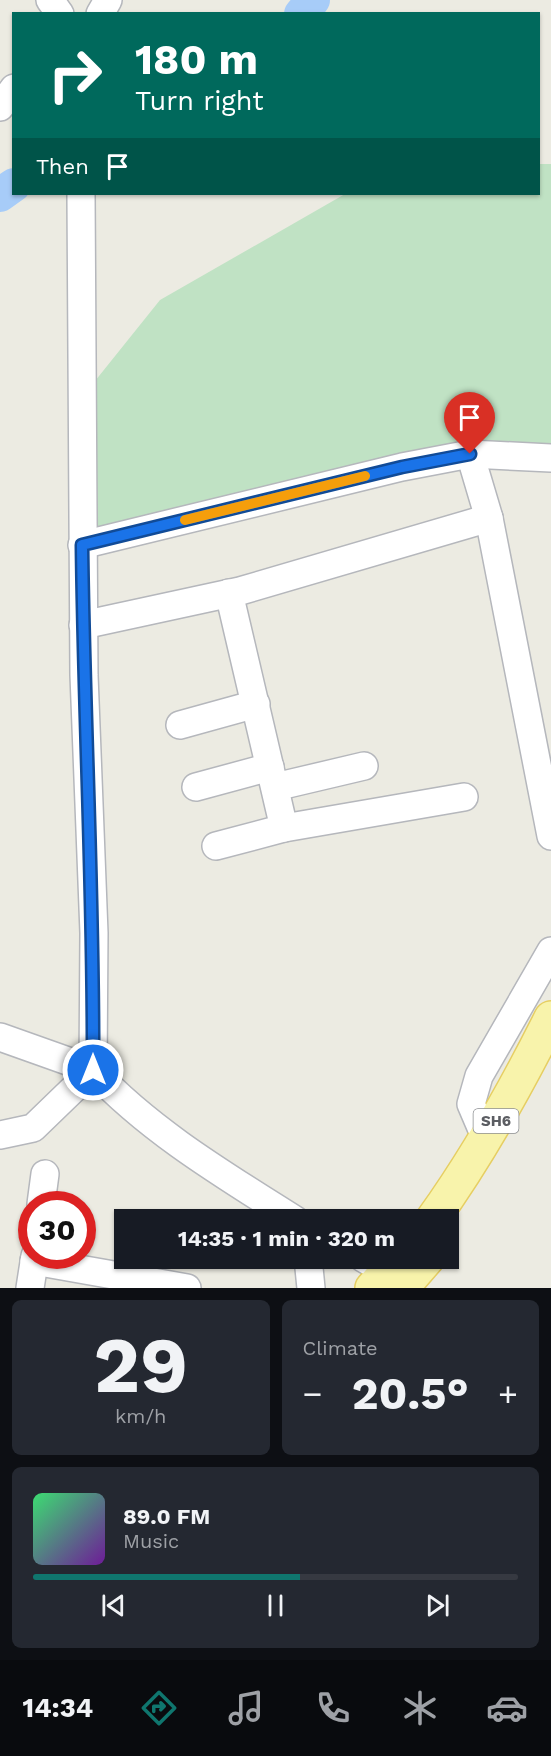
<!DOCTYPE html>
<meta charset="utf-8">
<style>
:root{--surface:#171b24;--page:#242831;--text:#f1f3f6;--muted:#9ea1a6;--line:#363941;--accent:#0f766e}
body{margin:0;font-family:"Work Sans",sans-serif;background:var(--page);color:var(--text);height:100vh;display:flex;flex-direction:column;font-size:22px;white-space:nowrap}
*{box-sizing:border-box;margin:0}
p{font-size:20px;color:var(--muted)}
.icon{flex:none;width:33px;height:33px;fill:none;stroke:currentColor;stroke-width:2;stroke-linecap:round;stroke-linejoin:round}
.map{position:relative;height:1288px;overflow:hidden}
.sheet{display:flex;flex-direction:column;gap:12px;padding:12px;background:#0d0f14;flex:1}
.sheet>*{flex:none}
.guide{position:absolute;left:12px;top:12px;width:528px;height:183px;border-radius:0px;box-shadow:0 2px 4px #0004;background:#00695c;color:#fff;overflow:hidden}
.speed{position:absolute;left:18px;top:1191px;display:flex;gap:12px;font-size:30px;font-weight:700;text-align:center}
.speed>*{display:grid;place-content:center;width:78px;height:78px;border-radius:50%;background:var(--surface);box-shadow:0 2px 4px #0004;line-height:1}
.speed .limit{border:9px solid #d22;background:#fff;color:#111}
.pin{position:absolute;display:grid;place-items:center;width:51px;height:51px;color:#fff;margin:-62px -26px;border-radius:50% 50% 50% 0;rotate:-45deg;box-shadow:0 0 6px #0007}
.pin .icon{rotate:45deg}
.me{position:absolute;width:66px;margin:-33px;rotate:0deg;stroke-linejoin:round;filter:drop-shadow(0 0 4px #0008)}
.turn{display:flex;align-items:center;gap:21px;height:126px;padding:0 24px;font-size:27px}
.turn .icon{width:78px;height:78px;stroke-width:2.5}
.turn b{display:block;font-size:42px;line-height:51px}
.then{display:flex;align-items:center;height:57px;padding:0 24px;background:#0003;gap:12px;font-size:22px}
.big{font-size:45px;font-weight:700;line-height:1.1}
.sheet .tile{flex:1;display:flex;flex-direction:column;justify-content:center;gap:9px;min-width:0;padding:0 21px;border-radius:9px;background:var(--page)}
.sheet .dial{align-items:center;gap:0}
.dial b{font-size:78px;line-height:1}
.song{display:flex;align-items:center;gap:18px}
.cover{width:72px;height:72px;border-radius:9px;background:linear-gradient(135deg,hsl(140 70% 55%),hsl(280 70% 35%))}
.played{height:6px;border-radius:3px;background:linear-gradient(90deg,var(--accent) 55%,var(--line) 55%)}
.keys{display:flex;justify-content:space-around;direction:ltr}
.heat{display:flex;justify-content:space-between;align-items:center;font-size:33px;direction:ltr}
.sheet .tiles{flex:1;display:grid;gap:12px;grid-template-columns:1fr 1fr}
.tile:last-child{grid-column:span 2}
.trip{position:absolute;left:114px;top:1209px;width:345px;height:60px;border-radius:0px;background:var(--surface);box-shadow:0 2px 4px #0004;font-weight:700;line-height:60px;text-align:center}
.tab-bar{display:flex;height:96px;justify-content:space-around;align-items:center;background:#090b0e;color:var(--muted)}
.tab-bar .icon{width:42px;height:42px}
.tab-bar .current{color:var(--accent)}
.tab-bar b{font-size:27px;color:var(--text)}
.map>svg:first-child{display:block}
.green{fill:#c0e2c4}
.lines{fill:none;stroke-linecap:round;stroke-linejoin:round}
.river{stroke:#a7ccf8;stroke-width:34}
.minor-casing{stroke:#b5b7bc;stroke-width:30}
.major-casing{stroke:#e6ce62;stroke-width:36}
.minor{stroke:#fff;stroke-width:27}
.major{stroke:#f8f3ab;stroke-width:33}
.route-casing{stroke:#114b97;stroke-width:15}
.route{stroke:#1a73e8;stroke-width:10}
.slow{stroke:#f59e0b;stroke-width:10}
.labels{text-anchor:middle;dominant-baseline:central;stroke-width:4.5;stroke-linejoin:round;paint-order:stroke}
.shield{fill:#fff;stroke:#8c8e91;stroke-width:1.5}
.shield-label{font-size:15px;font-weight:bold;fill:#5b5d62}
</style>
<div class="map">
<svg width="551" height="1288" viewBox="0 0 551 1288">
<rect width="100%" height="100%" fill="#ecebe2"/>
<!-- green -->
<path class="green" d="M539 164H551V446L91 535 95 381 160 300 345 194H538Z"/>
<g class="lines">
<!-- river -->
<g class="river">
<path d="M301 14 313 0"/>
<path d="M0 195 14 185"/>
</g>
<!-- minor casing -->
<g class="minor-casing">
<g id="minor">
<path d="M50 0 60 14"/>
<path d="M100 14 108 0"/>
<path d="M0 107 14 88"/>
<path d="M81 194 84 675 94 933 93 1070C150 1131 224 1175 295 1220"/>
<path d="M470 454 489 518 551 836"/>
<path d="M82 545 402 467 470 454 551 458"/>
<path d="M229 593 284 828"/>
<path d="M83 625 240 591 489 518"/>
<path d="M180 725 256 704"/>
<path d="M196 787 270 767"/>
<path d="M275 787 364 766"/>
<path d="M216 846 284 828 464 797"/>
<path d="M0 1037 93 1070 33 1128 0 1135"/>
<path d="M486 1139 471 1104 479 1076 551 951"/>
<path d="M41 1204 45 1174"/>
<path d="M308 1258 311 1288"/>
<path d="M363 1258 387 1272 401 1284"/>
<path d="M34 1261 187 1288"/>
<path d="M30 1288 35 1256"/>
</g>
</g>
<!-- major casing -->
<g class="major-casing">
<g id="major">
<path d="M432 1220C478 1156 516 1088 551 1018"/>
<path d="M372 1288 399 1258"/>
<path d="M402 1288 428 1258"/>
</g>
</g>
<!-- minor -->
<use href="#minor" class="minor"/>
<!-- major -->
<use href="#major" class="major"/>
</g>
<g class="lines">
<!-- route casing -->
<g class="route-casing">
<path id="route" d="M93 1070C94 895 84 720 82 545L402 467 470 454"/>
</g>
<!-- route -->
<use href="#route" class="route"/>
<!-- slow -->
<path class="slow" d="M185 520 365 476"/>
</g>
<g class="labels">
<!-- shield labels -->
<rect class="shield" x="473.5" y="1109" width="45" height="24" rx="4.5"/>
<g class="shield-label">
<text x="496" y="1121">SH6</text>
</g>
</g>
</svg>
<div class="speed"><div class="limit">30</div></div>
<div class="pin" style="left:470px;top:454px;background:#d93025"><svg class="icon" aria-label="arrive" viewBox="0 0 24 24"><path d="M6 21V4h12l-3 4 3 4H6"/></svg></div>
<svg class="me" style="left:93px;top:1070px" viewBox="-20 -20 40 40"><circle r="17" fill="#1a73e8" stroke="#fff" stroke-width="3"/><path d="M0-11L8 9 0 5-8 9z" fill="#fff"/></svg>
<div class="trip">14:35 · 1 min · 320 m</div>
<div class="guide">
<div class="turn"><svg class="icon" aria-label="right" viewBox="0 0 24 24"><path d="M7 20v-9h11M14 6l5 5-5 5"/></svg><div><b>180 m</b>Turn right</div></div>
<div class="then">Then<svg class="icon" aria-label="arrive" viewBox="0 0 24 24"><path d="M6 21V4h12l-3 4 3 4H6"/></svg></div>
</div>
</div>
<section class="sheet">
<div class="tiles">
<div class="tile dial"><b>29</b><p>km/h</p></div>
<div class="tile"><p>Climate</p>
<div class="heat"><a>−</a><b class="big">20.5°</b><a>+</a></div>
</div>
<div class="tile">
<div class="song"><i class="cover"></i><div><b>89.0 FM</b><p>Music</p></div></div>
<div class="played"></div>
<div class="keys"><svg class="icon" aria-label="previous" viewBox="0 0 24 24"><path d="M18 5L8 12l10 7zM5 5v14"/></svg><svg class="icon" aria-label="pause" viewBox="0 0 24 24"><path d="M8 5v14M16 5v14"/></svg><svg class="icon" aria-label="next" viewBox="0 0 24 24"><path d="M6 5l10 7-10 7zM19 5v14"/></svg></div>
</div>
</div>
</section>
<nav class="tab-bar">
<b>14:34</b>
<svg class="icon current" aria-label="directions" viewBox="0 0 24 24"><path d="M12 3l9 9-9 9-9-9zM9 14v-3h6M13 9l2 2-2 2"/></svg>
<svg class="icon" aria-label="music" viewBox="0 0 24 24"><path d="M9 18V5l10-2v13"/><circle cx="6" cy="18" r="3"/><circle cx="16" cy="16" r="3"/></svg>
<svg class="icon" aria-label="phone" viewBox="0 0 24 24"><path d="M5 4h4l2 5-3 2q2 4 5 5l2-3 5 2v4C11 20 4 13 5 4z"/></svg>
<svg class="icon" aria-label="climate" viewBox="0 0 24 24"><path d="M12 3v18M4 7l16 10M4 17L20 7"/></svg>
<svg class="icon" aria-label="car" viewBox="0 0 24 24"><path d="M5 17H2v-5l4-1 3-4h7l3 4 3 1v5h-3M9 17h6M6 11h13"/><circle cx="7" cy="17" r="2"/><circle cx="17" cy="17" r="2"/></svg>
</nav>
